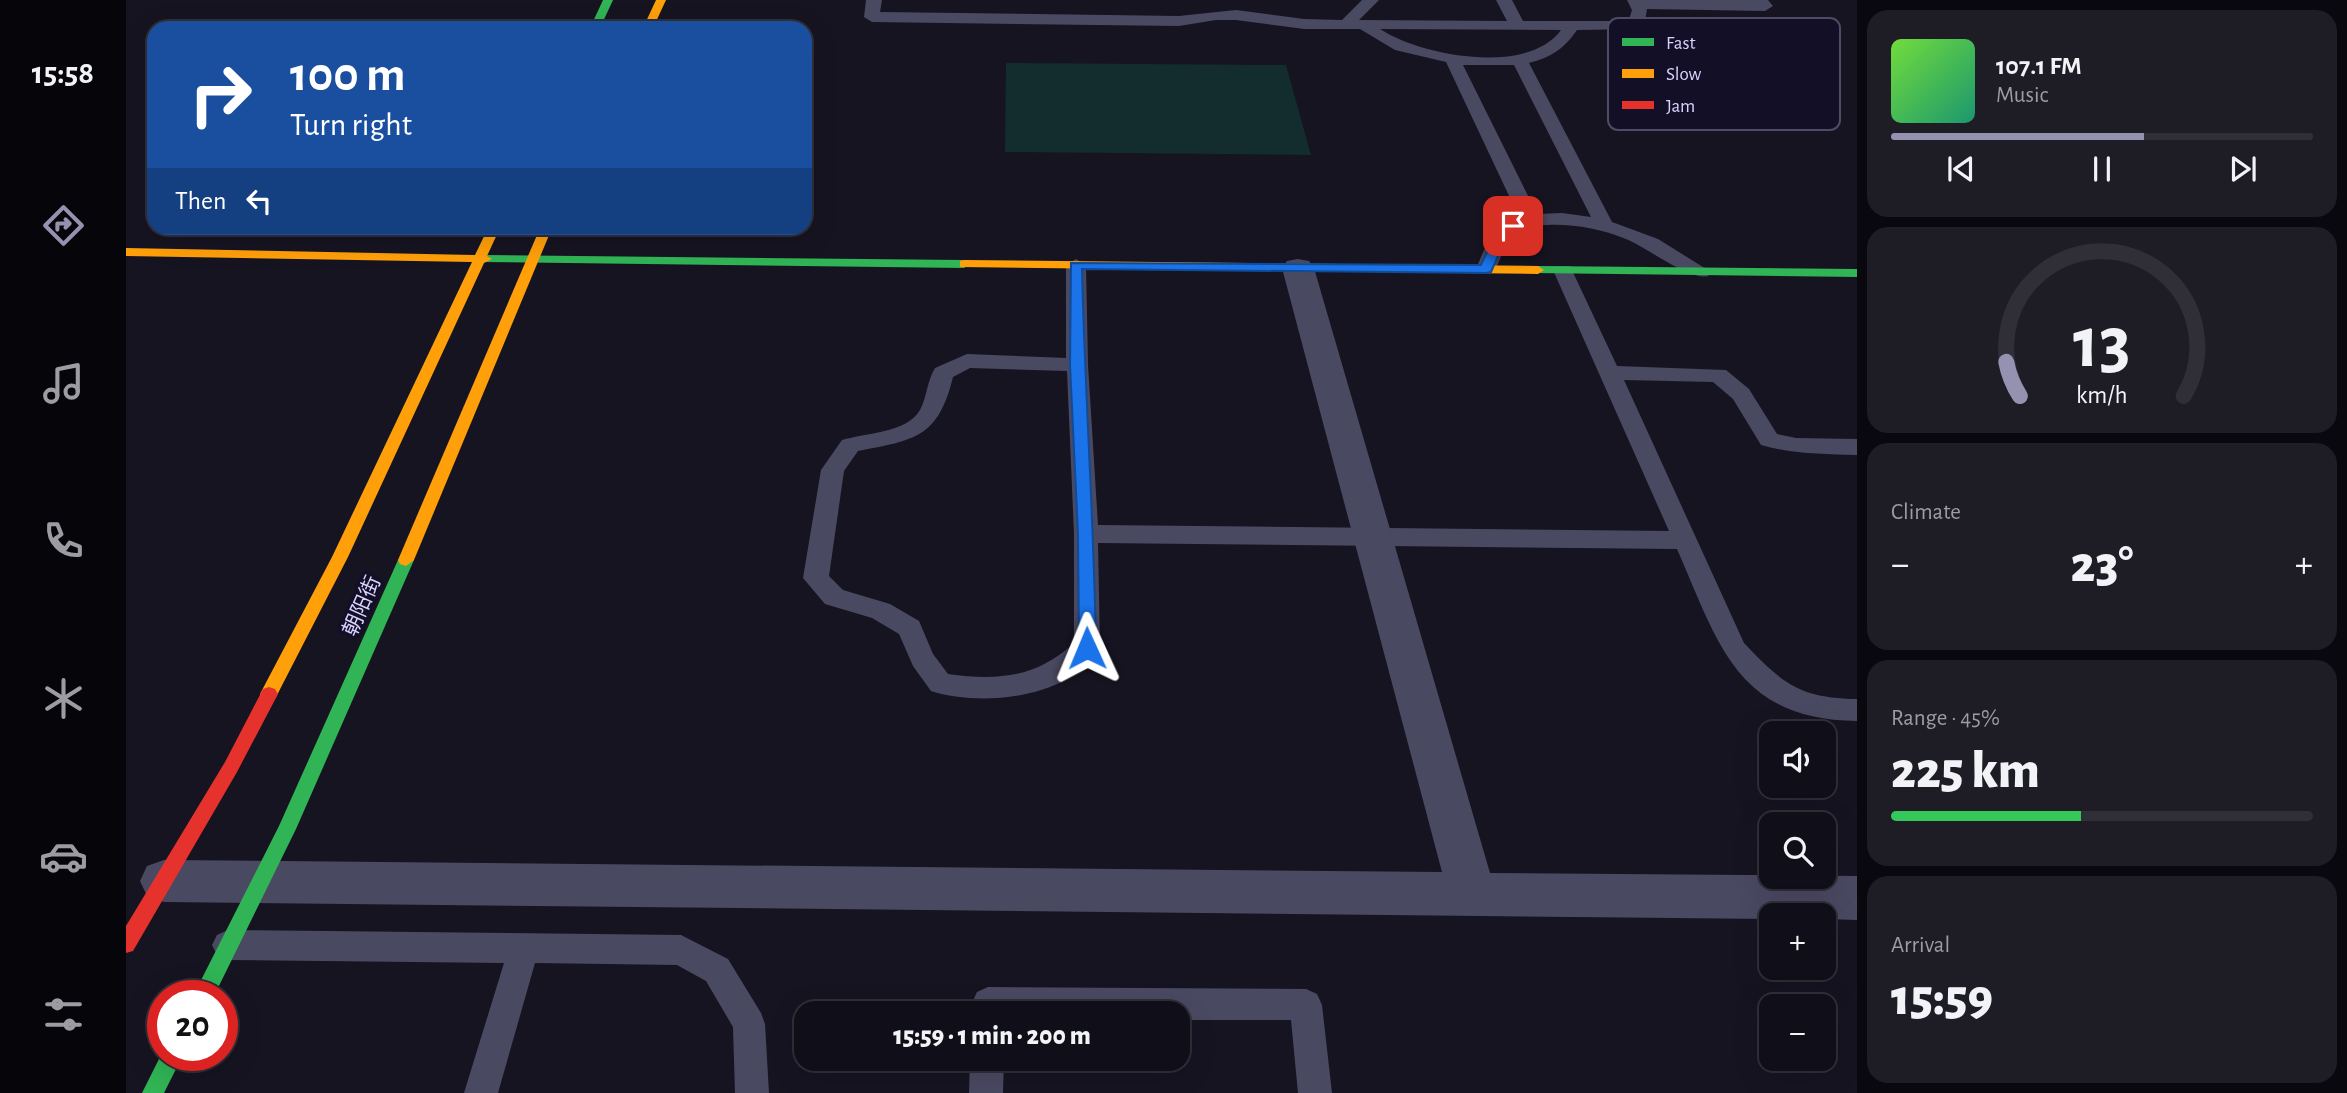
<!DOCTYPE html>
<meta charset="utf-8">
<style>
:root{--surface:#100f19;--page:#1e1d26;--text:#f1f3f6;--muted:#9c9ca2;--line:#302f38;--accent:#9591b1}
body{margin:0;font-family:"Alegreya Sans","Noto Sans SC",sans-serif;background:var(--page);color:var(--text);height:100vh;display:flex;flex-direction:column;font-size:26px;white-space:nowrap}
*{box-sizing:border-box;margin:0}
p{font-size:23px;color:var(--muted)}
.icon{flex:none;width:38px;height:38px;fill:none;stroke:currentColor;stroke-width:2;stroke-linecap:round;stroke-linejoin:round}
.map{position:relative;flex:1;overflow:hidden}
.side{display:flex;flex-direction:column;gap:10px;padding:10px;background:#09080e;width:490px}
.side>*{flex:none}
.guide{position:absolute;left:21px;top:21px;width:665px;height:214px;border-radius:21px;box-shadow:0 7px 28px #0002,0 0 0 2px var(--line);background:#1a4fa0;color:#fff;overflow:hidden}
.controls{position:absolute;left:1633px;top:721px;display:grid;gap:14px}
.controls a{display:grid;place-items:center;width:77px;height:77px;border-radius:14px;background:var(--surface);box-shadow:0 7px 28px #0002,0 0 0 2px var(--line);font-size:35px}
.speed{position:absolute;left:21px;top:980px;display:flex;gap:14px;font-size:35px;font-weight:700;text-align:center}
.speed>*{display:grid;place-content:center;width:91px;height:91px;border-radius:50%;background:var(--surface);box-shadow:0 7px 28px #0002,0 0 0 2px var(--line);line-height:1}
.speed .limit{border:10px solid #d22;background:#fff;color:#111}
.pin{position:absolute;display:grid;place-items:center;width:60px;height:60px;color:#fff;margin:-30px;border-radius:14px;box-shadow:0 4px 10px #0006}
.me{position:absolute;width:77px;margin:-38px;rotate:359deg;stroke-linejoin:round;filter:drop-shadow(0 0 5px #0008)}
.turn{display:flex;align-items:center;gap:24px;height:147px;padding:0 28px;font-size:32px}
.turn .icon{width:91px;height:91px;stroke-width:2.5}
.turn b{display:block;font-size:49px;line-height:60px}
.then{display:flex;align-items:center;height:66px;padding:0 28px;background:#0003;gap:14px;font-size:26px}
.big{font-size:52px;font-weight:800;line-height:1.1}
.side .widget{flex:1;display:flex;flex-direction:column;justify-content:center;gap:10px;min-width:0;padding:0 24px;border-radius:21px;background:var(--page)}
.side .dial{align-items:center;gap:0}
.dial svg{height:182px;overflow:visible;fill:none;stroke:var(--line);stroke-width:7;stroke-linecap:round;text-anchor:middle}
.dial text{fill:var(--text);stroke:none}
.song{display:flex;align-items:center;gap:21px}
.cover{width:84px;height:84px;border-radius:10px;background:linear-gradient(135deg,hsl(100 70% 55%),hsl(160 70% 35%))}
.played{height:7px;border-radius:4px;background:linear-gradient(90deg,var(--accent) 60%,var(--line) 60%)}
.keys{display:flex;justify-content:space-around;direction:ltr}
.heat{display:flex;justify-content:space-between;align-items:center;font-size:38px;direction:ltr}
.charge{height:10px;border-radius:5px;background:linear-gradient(90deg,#34c759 45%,var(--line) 0)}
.trip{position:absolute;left:668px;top:1001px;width:396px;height:70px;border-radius:21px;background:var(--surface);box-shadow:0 7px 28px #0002,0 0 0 2px var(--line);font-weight:800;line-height:70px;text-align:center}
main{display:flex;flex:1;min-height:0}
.tabs{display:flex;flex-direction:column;width:126px;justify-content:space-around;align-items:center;background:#06060a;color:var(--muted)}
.tabs .icon{width:49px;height:49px}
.tabs .on{color:var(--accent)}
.tabs b{font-size:32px;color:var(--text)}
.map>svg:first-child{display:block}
.green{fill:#132c2d}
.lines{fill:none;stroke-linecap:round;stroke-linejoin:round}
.lane{fill:#4a4962;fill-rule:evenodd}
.street{fill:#4a4962;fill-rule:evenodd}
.fast{fill:#30b455;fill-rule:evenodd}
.slow{fill:#ff9f0a;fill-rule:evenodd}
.jam{fill:#e5322d;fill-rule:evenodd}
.route{fill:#1a73e8;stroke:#114b97;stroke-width:2}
.labels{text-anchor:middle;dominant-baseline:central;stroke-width:7;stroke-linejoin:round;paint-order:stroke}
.street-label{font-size:21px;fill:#d9d4ff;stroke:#130f26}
.key{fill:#130f26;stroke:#4e4a67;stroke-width:2}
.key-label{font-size:19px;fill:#d9d4ff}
</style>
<main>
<nav class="tabs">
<b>15:58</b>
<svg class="icon on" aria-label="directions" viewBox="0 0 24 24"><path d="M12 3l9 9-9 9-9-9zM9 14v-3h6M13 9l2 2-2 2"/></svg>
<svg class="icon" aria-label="music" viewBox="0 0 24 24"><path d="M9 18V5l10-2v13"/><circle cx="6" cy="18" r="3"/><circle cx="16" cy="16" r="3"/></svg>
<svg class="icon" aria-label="phone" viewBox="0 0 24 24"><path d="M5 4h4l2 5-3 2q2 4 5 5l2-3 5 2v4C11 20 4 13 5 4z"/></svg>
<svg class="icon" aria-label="climate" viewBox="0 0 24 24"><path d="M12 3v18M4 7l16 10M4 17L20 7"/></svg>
<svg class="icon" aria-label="car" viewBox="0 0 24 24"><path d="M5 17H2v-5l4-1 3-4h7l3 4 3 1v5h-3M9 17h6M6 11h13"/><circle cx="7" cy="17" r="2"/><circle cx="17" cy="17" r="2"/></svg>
<svg class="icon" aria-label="filters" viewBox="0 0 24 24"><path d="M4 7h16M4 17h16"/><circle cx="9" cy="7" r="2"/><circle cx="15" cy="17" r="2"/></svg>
</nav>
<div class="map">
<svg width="1731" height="1093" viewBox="0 0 1731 1093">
<rect width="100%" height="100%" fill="#161421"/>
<!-- green -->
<path class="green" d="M880 63 1160 65 1185 155 879 152Z"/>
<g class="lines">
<!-- lane -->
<g class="lane">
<path d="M740 0H756L754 12 1053 16 1110 10 1178 19 1216 20 1236 0H1253L1233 20 1381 21 1370 0H1386L1397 21H1497L1503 20 1506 10 1501 0H1642L1647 6 1639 11 1521 9 1519 21 1633 25 1648 36 1660 56 1653 71 1647 73 1525 71 1517 66 1519 63H1641L1644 56 1637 43 1624 33 1527 32 1510 29 1451 30C1437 50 1425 57 1403 63L1486 222 1532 239 1585 272 1582 276C1564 281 1520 247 1500 239 1475 229 1449 224 1422 225 1410 225 1396 226 1387 235 1377 246 1375 261 1367 273H1353L1350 269C1359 247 1368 224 1393 217L1320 62 1269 50 1234 29H1178L1110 20H1090L1053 26 746 22 738 17ZM1254 29 1435 30C1402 76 1295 56 1254 29ZM1337 65H1388L1465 217 1436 213 1411 214Z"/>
<path d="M950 259 960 265 962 365 972 525 1543 531 1427 270 1430 266H1444L1491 366 1600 370 1623 389 1651 434 1670 438 1731 439V455C1698 454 1667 454 1635 445L1607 399 1587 382 1498 380 1618 643C1656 683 1673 698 1731 699V721C1610 720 1592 642 1551 549L972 543 974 647C946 699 855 707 805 691L787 666 773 634 746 618 699 604 677 578 695 470 716 440C739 433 781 433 794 410 801 397 801 381 809 368L841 354 940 358V265ZM844 368 941 371 948 534V643C910 678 871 681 822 674L807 654 793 621 764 604 717 590 703 576 718 471 732 451C789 440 812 438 827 377Z"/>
<path d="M102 930 555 935 602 959 635 1013 639 1024 643 1093H609L607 1027 580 981 551 965 409 963 372 1093H338L378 963 102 960 91 955 86 945 91 935Z"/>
<path d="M862 987 1180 989 1191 994 1196 1005 1206 1093H1172L1165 1020H1052V1013H846V1003L851 992Z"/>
<path d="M844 1059H878L877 1093H843Z"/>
</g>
<!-- street -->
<path class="street" d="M1172 259 1183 261 1188 268 1364 873 1731 876V920L1698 919V915H1645V919L38 902 21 896 14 881 21 866 38 860 1316 872 1156 268 1161 261Z"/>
<!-- fast -->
<g class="fast">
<path d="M477 0H487L474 28H464Z"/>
<path d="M360 255 838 260 844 264 838 268 356 262 354 259Z"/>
<path d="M1412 266 1731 269V277L1408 273 1406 270Z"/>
<path d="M280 554 288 560 170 829 88 996H67L153 826 272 560Z"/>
<path d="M37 1051V1055H57L38 1093H16Z"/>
</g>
<!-- slow -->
<g class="slow">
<path d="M530 0H540L527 28H517Z"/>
<path d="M362 228H374L361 256 366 259 358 263 222 557 149 699 143 701 137 699 134 694 206 557 346 262 0 256V248L349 255Z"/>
<path d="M414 228H426L288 560 280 566 274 564 272 560Z"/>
<path d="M838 260 1412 266 1418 270 1412 274 834 267V261Z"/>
</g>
<!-- jam -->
<path class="jam" d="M143 687 149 689 152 694 111 772 7 951 0 953V926L99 762 137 689Z"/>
</g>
<!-- route -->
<path class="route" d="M1387 222 1393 226 1377 244 1365 272 1360 273 956 269C959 396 968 521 970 648L967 652H955L953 648 952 534 944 365 945 263 1355 265 1367 240Z"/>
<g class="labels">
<!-- street labels -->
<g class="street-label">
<text transform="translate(236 606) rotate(-66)">朝阳街</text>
</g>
</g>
<!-- legend -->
<rect x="1482" y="18" width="232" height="112" rx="10" class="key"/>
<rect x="1496" y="38" width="32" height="8" fill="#30b455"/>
<rect x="1496" y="69" width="32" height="9" fill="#ff9f0a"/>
<rect x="1496" y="101" width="32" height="8" fill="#e5322d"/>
<g class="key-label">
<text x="1540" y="49">Fast</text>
<text x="1540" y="80">Slow</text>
<text x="1540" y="112">Jam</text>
</g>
</svg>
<div class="controls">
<a><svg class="icon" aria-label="sound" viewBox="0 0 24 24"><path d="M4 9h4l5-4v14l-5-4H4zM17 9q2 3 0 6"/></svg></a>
<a><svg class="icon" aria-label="search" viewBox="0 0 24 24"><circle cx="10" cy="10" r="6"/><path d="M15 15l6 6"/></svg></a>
<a>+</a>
<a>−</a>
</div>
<div class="speed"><div class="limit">20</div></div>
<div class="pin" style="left:1387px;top:226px;background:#d93025"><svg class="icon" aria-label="arrive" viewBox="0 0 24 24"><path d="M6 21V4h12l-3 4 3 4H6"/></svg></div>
<svg class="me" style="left:961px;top:648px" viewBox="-20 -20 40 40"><path d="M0-17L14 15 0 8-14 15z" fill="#1a73e8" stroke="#fff" stroke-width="4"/></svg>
<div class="trip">15:59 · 1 min · 200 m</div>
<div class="guide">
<div class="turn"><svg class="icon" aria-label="right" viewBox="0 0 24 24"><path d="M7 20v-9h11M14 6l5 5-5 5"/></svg><div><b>100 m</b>Turn right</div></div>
<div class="then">Then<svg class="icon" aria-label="left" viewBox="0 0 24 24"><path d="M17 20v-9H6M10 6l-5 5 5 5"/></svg></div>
</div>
</div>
<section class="side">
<div class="widget">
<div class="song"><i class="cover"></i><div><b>107.1 FM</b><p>Music</p></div></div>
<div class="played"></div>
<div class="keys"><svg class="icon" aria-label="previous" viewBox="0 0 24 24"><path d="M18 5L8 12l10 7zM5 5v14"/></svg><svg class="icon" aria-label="pause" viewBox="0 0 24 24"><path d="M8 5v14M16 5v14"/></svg><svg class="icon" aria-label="next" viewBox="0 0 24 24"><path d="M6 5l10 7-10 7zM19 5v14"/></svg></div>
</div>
<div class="widget dial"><svg viewBox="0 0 100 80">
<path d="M14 69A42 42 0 1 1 86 69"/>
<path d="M14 69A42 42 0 0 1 8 54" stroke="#9591b1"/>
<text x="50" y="56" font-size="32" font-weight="700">13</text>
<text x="50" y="72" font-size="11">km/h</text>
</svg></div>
<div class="widget"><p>Climate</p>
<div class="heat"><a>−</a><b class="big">23°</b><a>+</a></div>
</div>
<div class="widget"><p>Range · 45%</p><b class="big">225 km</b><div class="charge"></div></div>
<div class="widget"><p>Arrival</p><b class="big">15:59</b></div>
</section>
</main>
